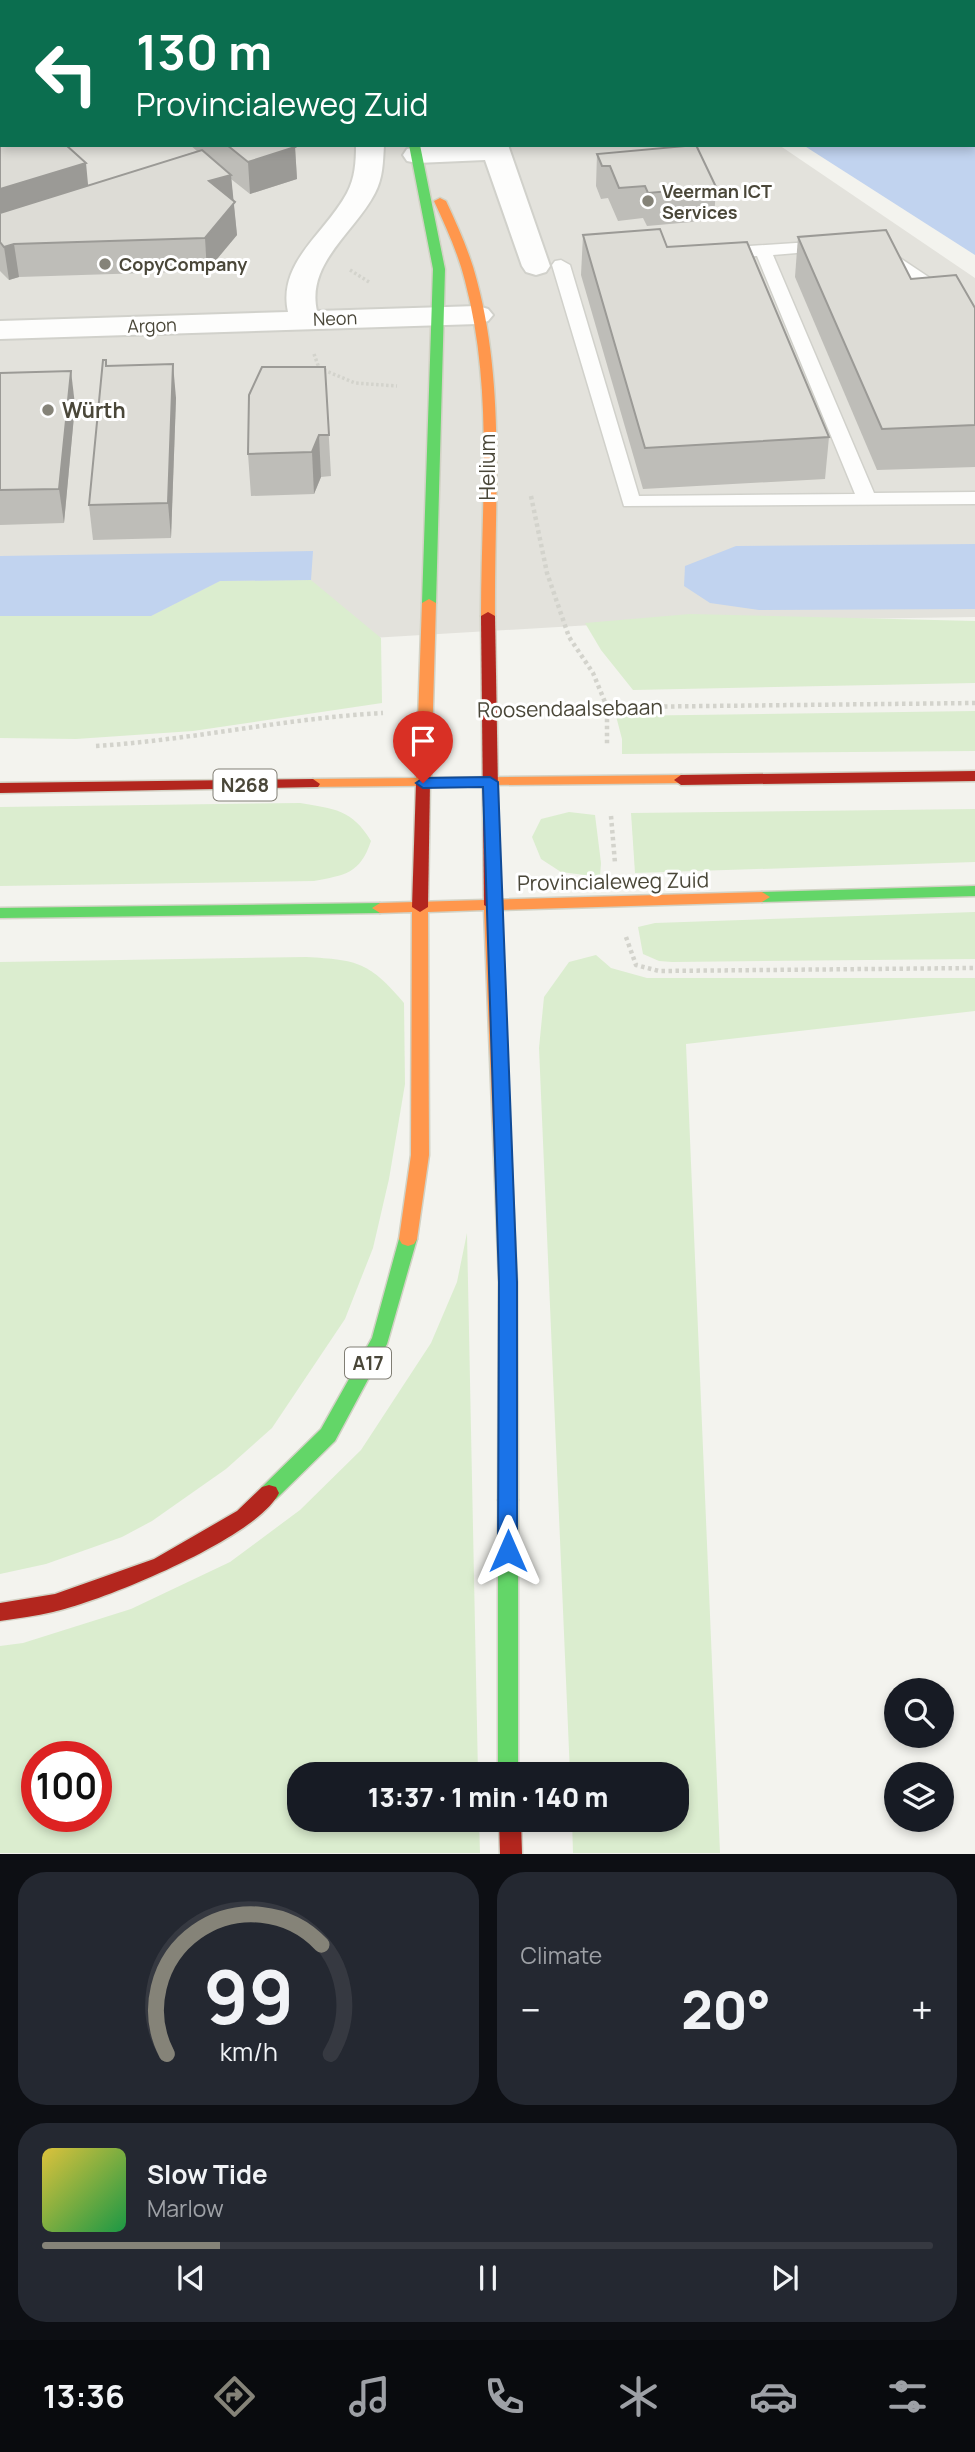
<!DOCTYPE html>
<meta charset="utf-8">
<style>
:root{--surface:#171b24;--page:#242831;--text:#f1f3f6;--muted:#9ea1a6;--line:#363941;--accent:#858378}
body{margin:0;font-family:Manrope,sans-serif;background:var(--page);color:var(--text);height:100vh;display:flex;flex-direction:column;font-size:26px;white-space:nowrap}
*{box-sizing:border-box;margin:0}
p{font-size:23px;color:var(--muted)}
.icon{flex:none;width:38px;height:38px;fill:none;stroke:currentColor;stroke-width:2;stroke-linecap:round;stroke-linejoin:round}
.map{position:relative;height:1854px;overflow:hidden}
.panel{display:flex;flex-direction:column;gap:18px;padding:18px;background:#0d0f14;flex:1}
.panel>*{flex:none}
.top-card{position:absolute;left:0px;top:0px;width:976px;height:147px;box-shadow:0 4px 10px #0003;background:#0b6e4f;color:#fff;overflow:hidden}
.fabs{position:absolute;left:884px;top:1678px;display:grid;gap:14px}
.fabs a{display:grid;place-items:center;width:70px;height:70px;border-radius:50%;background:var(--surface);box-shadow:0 4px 10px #0003;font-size:35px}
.speed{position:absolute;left:21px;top:1741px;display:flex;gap:14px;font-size:35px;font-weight:700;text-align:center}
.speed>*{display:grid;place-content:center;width:91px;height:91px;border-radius:50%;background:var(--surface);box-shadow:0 4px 10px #0003;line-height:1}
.speed .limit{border:10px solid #d22;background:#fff;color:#111}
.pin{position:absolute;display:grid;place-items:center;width:60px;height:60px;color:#fff;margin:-72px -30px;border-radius:50% 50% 50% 0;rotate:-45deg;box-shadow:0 0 7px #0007}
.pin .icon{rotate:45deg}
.me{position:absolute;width:77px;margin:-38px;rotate:0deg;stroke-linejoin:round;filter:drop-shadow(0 0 5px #0008)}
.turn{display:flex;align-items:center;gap:24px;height:147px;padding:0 21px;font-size:32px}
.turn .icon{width:91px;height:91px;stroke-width:2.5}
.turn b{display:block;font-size:49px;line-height:60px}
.big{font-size:52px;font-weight:800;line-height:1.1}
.panel .widget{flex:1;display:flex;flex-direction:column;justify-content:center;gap:10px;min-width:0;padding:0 24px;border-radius:28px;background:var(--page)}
.panel .dial{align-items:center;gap:0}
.dial svg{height:182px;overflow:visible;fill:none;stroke:var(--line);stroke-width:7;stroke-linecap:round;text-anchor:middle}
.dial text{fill:var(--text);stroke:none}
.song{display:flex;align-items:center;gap:21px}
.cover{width:84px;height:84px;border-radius:10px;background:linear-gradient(135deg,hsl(50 70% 55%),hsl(140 70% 35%))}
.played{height:7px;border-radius:4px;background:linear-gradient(90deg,var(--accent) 20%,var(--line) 20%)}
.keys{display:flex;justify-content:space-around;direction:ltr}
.heat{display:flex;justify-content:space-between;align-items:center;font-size:38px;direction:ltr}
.panel .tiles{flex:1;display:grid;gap:18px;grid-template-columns:1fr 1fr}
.widget:last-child{grid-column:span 2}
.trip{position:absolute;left:287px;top:1762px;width:402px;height:70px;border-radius:28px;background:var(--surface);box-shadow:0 4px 10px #0003;font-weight:800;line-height:70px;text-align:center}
.menu{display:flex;height:112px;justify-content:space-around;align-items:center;background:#090b0e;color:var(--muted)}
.menu .icon{width:49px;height:49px}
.menu .current{color:var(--accent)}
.menu b{font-size:32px;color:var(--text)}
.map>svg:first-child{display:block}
.industrial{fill:#e3e2dc}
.green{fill:#dbedcf;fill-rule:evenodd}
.water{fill:#c1d3ef}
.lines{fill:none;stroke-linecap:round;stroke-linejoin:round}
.lane-casing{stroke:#d1d1cb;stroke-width:3}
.street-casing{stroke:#d1d1cb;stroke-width:4}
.fast-casing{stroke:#d2d2c5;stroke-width:3}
.slow-casing{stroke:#d2d2c5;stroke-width:3}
.jam-casing{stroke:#d2d2c5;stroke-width:3}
.path-far1{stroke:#d3d3cc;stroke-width:3.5;stroke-dasharray:2.5 2.5;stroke-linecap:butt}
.path{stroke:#d3d3cc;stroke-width:4.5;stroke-dasharray:3.5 3.5;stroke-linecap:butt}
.lane{fill:#fdfdfc;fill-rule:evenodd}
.street{fill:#fdfdfc;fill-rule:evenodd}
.fast{fill:#63d668;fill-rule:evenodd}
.slow{fill:#ff974d;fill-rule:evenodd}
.jam{fill:#b3261e;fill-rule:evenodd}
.wall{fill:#bebdb8}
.shaded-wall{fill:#9b9a96}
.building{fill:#dddcd6;stroke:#9b9a96;stroke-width:2}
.route{fill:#1a73e8;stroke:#114b97;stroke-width:2}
.poi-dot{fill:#858378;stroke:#fff;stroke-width:2.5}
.labels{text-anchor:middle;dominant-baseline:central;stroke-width:6;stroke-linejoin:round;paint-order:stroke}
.far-poi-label{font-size:18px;font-weight:bold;fill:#4a4739;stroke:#fff;text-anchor:start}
.far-street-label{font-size:18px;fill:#4a4739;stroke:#fff}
.shield{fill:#fff;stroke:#807e74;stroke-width:2}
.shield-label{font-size:19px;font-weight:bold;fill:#4a4739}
.poi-label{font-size:21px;font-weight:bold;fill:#4a4739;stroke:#fff;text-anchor:start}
.street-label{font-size:21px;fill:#4a4739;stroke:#fff}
</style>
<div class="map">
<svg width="975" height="1854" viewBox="0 0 975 1854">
<rect width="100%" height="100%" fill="#f3f3ee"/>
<!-- industrial -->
<path class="industrial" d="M0 0H570L572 2H2V145H779L975 278V617L642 622 0 660Z"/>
<!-- green -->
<g class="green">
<path d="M311 580 381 638 382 703 193 731 76 739 0 738V616H151L220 581Z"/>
<path d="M690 614 975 621V683L633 690 601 650 585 623Z"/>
<path d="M975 711V751L622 754V739L616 716Z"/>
<path d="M300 803C334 809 352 809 371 841 360 874 345 875 314 881L0 886V807Z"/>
<path d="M975 809V862L635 873 631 813Z"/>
<path d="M569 812 595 815 601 863 600 877 561 872 541 859 532 837 541 819Z"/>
<path d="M975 912V959L672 962 659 961 643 954 638 927 655 923Z"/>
<path d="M596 955 611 968 647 978H975V1011L686 1044 720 1853H573L572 1820H677V1774H570L539 1048 544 997 569 962Z"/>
<path d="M306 957C358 960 369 962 404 1003L405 1084 389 1179 373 1248 345 1319 272 1428 226 1469 152 1521 122 1537 46 1564 0 1574V962Z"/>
<path d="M467 1233 478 1774H299V1820H479L480 1853H0V1646L23 1643 131 1609 230 1562 300 1510 361 1450 431 1343 457 1282ZM37 1757H96V1816H37Z"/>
</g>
<!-- water -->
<g class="water">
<path d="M803 145 975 146V255Z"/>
<path d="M975 544V609L759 610 710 603 684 586 685 566 736 546Z"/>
<path d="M313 551 311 580 220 581 151 616H0V556Z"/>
</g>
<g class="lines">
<!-- lane casing -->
<g class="lane-casing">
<g id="lane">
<path d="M826 241 834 246 832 250 773 255 874 493 975 492V504L624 506 552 265 555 261 561 260 570 265 639 496 855 494 757 256 720 258 712 253 720 248Z"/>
<path d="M879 244 975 308V321L969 320 873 253 871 249Z"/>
</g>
</g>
<!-- street casing -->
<g class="street-casing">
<g id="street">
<path d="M307 0H331L332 2H307Z"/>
<path d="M356 145H384C383 162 383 178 375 193 355 232 306 263 317 311L478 306 488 309 493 315 488 321 478 324 0 339V321L288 312C277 262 326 233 347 193 355 178 356 162 356 145Z"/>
<path d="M508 145 550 266 546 272 536 275 526 272 522 266 485 160 417 163 407 161 403 155 407 149 417 147Z"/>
</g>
</g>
<!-- fast casing -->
<g class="fast-casing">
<g id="fast">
<path d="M409 145H420L445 269 436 603 429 607 422 603 433 269Z"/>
<path d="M975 886V896L762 902 754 897 762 892Z"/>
<path d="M380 903 388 908 380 913 0 918V908Z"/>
<path d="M408 1232 414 1234 417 1239 387 1344 335 1441 276 1499 269 1501 262 1499 259 1493 262 1487 321 1429 372 1338 399 1239 402 1234Z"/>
<path d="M508 1492 515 1494 518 1500V1774H498V1500L501 1494Z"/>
</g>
</g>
<!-- slow casing -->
<g class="slow-casing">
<g id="slow">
<path d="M355 0H365L366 2H356Z"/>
<path d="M440 198 446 201C458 227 470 253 477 281 506 389 494 505 495 616L488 620 481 616C481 505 494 390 465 281 458 253 446 227 434 201Z"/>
<path d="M429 599 436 603 431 778 681 775 686 777 688 780 686 783 308 787 306 784 313 779 416 778 422 603Z"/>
<path d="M762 892 770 897 762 902 500 910 517 1282 518 1500 515 1506 508 1508 501 1506 498 1500 499 1282 484 910 428 912 429 1155 417 1239 414 1244 408 1246 402 1244 399 1239 411 1155 412 912 380 913 372 908 380 903Z"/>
</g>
</g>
<!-- jam casing -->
<g class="jam-casing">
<g id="jam">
<path d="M488 612 495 616 500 905 492 910 484 905 481 616Z"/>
<path d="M975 771V781L681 785 674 780 681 775Z"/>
<path d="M423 778 430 783 428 907 420 912 412 907 416 783Z"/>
<path d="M313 779 320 784 318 787 0 793V783Z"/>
<path d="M269 1485 276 1487 279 1493C257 1538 103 1601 53 1612 36 1616 18 1618 0 1621V1603L55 1594 154 1559 237 1511 262 1487Z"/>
<path d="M499 1820H521L522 1854H500Z"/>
</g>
</g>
<!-- path-far1 -->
<g class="path-far1">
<path d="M350 270 369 282"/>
<path d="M314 354 319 368 355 383 397 386"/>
</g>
<!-- path -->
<g class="path">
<path d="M531 496 547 573 569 637 593 673 607 707V745"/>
<path d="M531 708 975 703"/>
<path d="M96 746C192 740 287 718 383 713"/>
<path d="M611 816 615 863"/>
<path d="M626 937 636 965 659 971 975 968"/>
</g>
<!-- lane -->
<use href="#lane" class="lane"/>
<!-- street -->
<use href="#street" class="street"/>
<!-- fast -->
<use href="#fast" class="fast"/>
<!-- slow -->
<use href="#slow" class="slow"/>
<!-- jam -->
<use href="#jam" class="jam"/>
</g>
<!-- wall -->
<g class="wall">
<path d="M451 0H565V2H453Z"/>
<path d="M0 114 88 186 197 151 190 145H293L295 147 297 179 250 194 231 179 237 235 207 271 19 277 9 280 0 271Z"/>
<path d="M597 154 716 187 714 220 647 226 643 218 618 221 608 198 601 199 596 186Z"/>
<path d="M583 235 667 247 829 437 825 479 643 489 581 275Z"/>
<path d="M798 237 911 279 975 308V467L877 470 795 277Z"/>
<path d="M107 366 176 398 171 538 93 540 89 505Z"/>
<path d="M325 367 331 476 321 477 314 494 251 496 248 454Z"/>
<path d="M0 373 75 405 64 523 0 525Z"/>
</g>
<!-- shaded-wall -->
<g class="shaded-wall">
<path d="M19 0H38L32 2H19Z"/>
<path d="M2 40V73L0 74V41Z"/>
<path d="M295 147 297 179 250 194 248 162Z"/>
<path d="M86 163 89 195 0 223V189Z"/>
<path d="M231 175 237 235 207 271 205 238 209 181Z"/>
<path d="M14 244 19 277 9 280 4 247Z"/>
<path d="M173 364 176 398 171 538 168 503Z"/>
<path d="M71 371 75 405 64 523 59 489Z"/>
<path d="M319 435 321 477 314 494 312 452Z"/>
</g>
<!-- building -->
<g class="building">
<path d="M156 0H217L219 2H150Z"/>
<path d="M0 9 2 10V40L0 41Z"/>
<path d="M2 113V145H66L86 163 0 189V114Z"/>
<path d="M227 145H293L295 147 248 162Z"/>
<path d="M696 145 716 187 648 193 645 186 619 188 610 166H602L597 154Z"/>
<path d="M202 150 231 175 209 181 235 202 205 238 14 244 4 247 0 242V213Z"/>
<path d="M660 229 667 247 747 242 829 437 645 448 583 235Z"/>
<path d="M886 230 911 279 956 275 975 308V425L882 429 798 237Z"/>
<path d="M103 360H106V366L173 364 168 503 89 505Z"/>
<path d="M262 367H325L329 435H319L312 452 248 454 249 395Z"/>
<path d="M71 371 59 489 0 490V373Z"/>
</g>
<!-- route -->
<path class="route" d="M490 777 498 782 517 1282V1551L514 1557 508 1559 501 1557 498 1551 499 1282 483 787 423 788 416 783 423 778Z"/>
<!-- markers -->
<g class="poi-dot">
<circle cx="648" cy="201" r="7"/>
<circle cx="105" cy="264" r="7"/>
<circle cx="48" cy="410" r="7"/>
</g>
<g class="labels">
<!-- far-poi labels -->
<g class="far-poi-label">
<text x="662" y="191">Veerman ICT<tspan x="662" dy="21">Services</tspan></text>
<text x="119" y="264">CopyCompany</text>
</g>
<!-- far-street labels -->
<g class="far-street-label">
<text transform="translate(335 318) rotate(-2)">Neon</text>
<text transform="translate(152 325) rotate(-2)">Argon</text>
</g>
<!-- shield labels -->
<g class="shield">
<rect x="213.5" y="769.5" width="63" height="31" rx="5"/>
<rect x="345" y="1347.5" width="46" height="31" rx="5"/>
</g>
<g class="shield-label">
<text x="245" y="785">N268</text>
<text x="368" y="1363">A17</text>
</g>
<!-- poi labels -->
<g class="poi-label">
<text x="62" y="410">Würth</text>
</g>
<!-- street labels -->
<g class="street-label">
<text transform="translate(487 467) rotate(-90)">Helium</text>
<text transform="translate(570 708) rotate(-1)">Roosendaalsebaan</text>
<text transform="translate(613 881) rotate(-1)">Provincialeweg Zuid</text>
</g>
</g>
</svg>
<div class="fabs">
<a><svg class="icon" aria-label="search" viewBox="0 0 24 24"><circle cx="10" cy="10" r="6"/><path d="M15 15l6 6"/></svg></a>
<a><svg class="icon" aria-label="layers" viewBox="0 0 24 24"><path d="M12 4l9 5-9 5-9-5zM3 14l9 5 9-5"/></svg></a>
</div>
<div class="speed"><div class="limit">100</div></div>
<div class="pin" style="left:423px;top:783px;background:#d93025"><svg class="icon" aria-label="arrive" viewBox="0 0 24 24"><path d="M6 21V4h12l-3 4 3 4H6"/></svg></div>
<svg class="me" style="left:508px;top:1551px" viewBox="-20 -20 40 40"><path d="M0-17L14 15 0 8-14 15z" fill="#1a73e8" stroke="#fff" stroke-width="4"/></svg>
<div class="trip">13:37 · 1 min · 140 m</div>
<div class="top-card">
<div class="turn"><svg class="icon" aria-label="left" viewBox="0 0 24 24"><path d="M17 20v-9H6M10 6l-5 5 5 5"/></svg><div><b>130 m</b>Provincialeweg Zuid</div></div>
</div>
</div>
<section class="panel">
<div class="tiles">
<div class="widget dial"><svg viewBox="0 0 100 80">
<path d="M14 69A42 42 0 1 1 86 69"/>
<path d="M14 69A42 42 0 0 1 82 21" stroke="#858378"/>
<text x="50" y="56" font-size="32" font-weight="700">99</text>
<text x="50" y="72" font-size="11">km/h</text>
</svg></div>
<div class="widget"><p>Climate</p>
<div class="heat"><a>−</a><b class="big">20°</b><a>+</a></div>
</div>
<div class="widget">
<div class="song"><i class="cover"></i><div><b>Slow Tide</b><p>Marlow</p></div></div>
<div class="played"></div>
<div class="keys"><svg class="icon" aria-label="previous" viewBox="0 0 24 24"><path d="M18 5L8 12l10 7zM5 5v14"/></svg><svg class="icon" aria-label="pause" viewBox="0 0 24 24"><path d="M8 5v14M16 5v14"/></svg><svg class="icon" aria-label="next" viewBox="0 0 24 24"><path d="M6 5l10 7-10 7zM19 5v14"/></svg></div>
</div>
</div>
</section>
<nav class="menu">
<b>13:36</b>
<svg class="icon current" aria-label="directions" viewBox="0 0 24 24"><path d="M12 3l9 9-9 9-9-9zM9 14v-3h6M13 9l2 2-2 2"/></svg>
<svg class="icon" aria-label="music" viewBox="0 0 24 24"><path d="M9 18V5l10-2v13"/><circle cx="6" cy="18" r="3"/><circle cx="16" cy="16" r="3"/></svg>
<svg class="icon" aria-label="phone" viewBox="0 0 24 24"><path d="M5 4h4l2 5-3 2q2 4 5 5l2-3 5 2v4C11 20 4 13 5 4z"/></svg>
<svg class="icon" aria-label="climate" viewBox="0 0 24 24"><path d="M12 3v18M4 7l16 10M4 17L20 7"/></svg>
<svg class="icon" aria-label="car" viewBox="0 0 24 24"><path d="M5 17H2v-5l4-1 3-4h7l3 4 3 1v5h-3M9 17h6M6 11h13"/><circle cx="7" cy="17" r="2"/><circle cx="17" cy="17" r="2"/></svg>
<svg class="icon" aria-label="filters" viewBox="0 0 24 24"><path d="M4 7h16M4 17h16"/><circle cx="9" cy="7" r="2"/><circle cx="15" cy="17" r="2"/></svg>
</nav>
